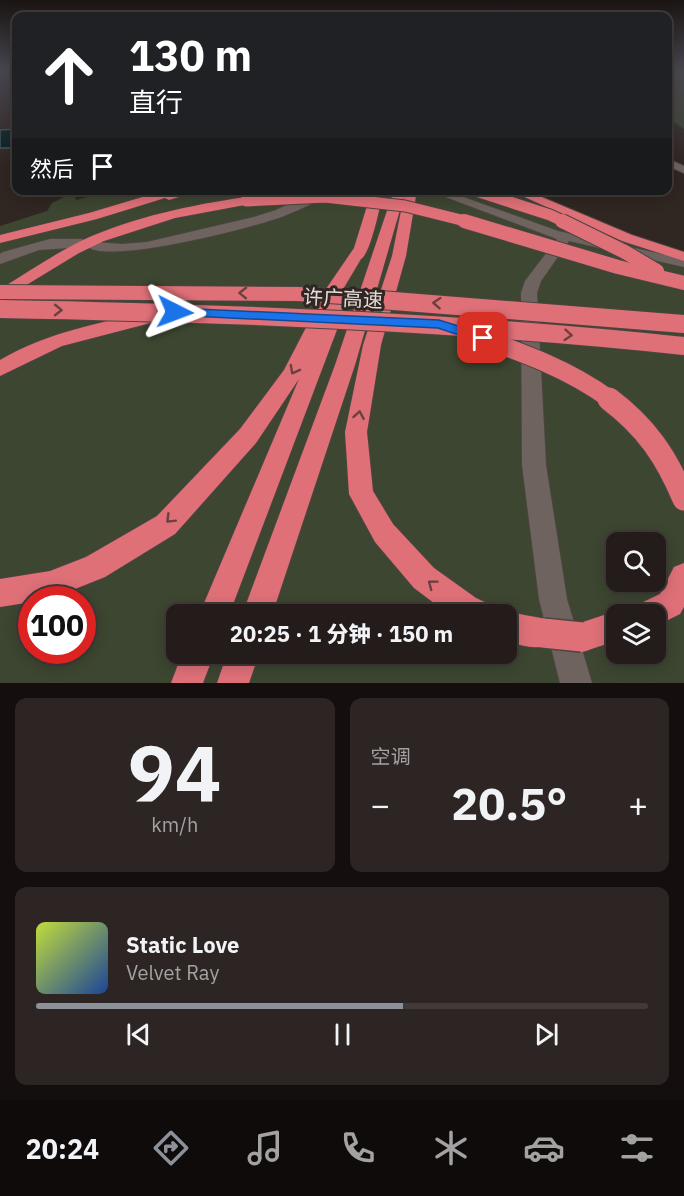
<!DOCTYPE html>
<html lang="zh">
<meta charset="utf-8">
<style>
:root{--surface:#241c1a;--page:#2c2523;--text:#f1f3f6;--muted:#a3a1a2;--line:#413a39;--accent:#8c9099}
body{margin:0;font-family:"IBM Plex Sans","Noto Sans SC",sans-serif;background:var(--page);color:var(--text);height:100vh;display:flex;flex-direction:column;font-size:22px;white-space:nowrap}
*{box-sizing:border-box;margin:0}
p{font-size:20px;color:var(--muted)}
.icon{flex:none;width:33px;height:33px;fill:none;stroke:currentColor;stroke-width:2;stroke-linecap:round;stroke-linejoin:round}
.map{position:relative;height:683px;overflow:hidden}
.side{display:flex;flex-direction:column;gap:15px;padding:15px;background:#140f0e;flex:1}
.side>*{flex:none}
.guide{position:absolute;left:12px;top:12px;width:660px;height:183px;border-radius:12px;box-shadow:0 3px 15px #0003,0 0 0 2px var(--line);background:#202124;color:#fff;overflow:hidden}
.buttons{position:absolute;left:606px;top:532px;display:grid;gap:12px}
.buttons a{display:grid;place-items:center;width:60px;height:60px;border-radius:12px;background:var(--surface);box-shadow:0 3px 15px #0003,0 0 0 2px var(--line);font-size:30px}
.speed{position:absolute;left:18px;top:586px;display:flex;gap:12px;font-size:30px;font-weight:700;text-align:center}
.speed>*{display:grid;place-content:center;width:78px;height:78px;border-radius:50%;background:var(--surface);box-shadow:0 3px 15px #0003,0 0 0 2px var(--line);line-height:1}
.speed .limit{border:9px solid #d22;background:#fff;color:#111}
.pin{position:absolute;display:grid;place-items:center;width:51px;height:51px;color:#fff;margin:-26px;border-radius:12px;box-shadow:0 3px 9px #0006}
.me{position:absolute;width:66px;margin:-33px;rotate:93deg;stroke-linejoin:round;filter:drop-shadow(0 0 4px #0008)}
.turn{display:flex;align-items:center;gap:21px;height:126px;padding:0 18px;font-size:27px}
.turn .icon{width:78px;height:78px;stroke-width:2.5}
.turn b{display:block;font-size:42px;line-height:51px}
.then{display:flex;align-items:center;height:57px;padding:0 18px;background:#0003;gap:12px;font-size:22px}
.big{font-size:45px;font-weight:800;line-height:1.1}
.side .widget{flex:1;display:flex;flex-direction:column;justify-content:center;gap:9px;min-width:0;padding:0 21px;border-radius:12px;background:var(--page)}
.side .dial{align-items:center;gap:0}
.dial b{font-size:78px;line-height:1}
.song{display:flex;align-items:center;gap:18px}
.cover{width:72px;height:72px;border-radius:9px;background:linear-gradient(135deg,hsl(70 70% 55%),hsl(220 70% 35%))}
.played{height:6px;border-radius:3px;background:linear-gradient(90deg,var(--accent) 60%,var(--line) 60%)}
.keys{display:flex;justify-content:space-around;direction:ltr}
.heat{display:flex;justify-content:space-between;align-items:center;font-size:33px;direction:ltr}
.side .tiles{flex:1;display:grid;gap:15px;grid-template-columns:1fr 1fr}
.widget:last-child{grid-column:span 2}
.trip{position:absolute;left:166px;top:604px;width:351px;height:60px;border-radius:12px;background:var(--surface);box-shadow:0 3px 15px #0003,0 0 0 2px var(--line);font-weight:800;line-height:60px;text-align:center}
.tab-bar{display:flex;height:96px;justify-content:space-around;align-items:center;background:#0e0b0a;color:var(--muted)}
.tab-bar .icon{width:42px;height:42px}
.tab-bar .active{color:var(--accent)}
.tab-bar b{font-size:27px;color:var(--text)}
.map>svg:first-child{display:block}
.green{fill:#3c4630;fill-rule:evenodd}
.water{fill:#001e23;stroke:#44575a;stroke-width:1.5}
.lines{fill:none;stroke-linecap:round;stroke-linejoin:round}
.minor-casing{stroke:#4d4541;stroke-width:2}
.highway-casing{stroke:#4d4541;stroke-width:2}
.minor{fill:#6e635e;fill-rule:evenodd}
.highway{fill:#df7078;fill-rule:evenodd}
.highway-bridge-far4-casing{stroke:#4d4541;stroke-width:13;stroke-linecap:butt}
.highway-bridge-far3-casing{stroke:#4d4541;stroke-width:16;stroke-linecap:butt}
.highway-bridge-far2-casing{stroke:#4d4541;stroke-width:20;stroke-linecap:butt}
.highway-bridge-far1-casing{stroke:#4d4541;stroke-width:26;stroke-linecap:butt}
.highway-bridge-casing{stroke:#4d4541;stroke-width:32;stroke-linecap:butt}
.highway-bridge-far4{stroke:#df7078;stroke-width:11}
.highway-bridge-far3{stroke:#df7078;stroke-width:14}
.highway-bridge-far2{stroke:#df7078;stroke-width:18}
.highway-bridge-far1{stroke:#df7078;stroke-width:23}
.highway-bridge{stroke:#df7078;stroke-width:29}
.oneway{stroke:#6d4040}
.route{fill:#1a73e8;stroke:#114b97;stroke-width:1.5}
.labels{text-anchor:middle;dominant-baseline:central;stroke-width:6;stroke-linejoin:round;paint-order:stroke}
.street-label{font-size:20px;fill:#e4ddda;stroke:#302622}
</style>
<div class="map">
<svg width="684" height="683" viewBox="0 0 684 683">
<rect width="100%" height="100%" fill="#302622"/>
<!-- green -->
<g class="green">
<path d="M668 70H684V129L668 118Z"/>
<path d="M112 190 508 191 684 266V683H0V226L47 211 52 203 74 192 76 200ZM616 543H656V582H616ZM32 600H82V651H32ZM177 615H507V654H177ZM616 615H656V654H616Z"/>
</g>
<!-- water -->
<path class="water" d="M16 129V153L11 148H0V130Z"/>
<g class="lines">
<!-- minor casing -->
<g class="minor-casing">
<g id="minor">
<path d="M668 159 684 166V173L668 166Z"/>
<path d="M317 190H332C320 201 299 210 284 216 256 227 106 266 87 246L94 242 122 244 147 242 254 217 276 210Z"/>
<path d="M427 190H444L558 231 684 259V267L569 241 541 281 537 293 546 465 567 599 592 683H560L539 599 522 465 521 293 525 281 557 239Z"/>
<path d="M50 239H82L89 243 82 247 39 250 0 264V254L3 252Z"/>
</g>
</g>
<!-- highway casing -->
<g class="highway-casing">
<g id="highway">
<path d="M166 190H202L169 200 165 198 97 219 0 243V235L89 213Z"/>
<path d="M372 190H384C380 205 371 253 361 259L336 301 344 302 346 306 229 615H199L299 379 256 443 175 534 105 577 50 599 32 600V602L0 607V579L50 571 86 557 157 516 240 429 284 370 326 289 354 248Z"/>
<path d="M394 190H417L406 256 381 345 367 432 373 491 393 524 434 568 476 598 491 605 496 615H450L414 588 375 542 349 494 345 432 363 345 392 256 404 196 355 365 272 615H242L335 365Z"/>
<path d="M509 190H525L632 235 684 252V261L622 241Z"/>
<path d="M246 197 250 198V204L175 218 104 241 79 253 0 301V289C27 273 54 254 83 240 133 217 191 205 246 197Z"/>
<path d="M156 311 162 312 164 316 162 320 62 346 0 376V360C48 332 102 322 156 311Z"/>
<path d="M684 563V607L680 614 656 626V615H632L637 605 660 594 674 567Z"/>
<path d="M507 611C523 616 539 616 554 622L558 633 554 644C538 650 523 647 507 641V615H497Z"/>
<path d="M616 611 626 615H616V641L582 652 571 648 567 637 571 626Z"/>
<path d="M182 654H214L203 683H171Z"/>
<path d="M227 654H259L249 683H217Z"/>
</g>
</g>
<!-- minor -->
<use href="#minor" class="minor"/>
<!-- highway -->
<use href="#highway" class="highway"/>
<!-- highway-bridge-far4 casing -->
<g class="highway-bridge-far4-casing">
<g id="highway-bridge-far4">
<path d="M473 190 550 215 565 222"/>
<path d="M246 201 325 197 405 206 469 222"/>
</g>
</g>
<!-- highway-bridge-far3 casing -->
<g class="highway-bridge-far3-casing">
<g id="highway-bridge-far3">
<path d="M464 221 618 267 684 283"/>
<path d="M562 221 625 252 657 271"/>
<path d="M0 292 298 294 403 301"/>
</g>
</g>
<!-- highway-bridge-far2 casing -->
<g class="highway-bridge-far2-casing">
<g id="highway-bridge-far2">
<path d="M381 300 684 324"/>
<path d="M0 309C229 313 456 322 684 346"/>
<path d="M469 334C519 351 569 369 611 400"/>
</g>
</g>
<!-- highway-bridge-far1 casing -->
<g class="highway-bridge-far1-casing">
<path id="highway-bridge-far1" d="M609 399C646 427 666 456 684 499"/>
</g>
<!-- highway-bridge casing -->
<g class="highway-bridge-casing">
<path id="highway-bridge" d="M543 633 582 637"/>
</g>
<!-- highway-bridge-far4 -->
<use href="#highway-bridge-far4" class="highway-bridge-far4"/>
<!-- highway-bridge-far3 -->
<use href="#highway-bridge-far3" class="highway-bridge-far3"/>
<!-- highway-bridge-far2 -->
<use href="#highway-bridge-far2" class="highway-bridge-far2"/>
<!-- highway-bridge-far1 -->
<use href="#highway-bridge-far1" class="highway-bridge-far1"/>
<!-- highway-bridge -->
<use href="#highway-bridge" class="highway-bridge"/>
</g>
<!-- one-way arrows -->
<defs><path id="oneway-chevron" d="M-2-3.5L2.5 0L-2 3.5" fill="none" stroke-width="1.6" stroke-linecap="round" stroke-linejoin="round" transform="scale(1.5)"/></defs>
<g class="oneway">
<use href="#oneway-chevron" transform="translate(243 293) rotate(-179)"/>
<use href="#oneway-chevron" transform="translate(437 303) rotate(-176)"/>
<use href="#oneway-chevron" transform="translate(58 310) rotate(1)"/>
<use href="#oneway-chevron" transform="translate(568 335) rotate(5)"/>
<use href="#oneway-chevron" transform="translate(294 370) rotate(118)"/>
<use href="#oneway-chevron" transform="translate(359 415) rotate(-80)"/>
<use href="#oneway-chevron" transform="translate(170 519) rotate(135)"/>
<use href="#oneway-chevron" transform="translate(432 584) rotate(-143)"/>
</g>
<!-- sky -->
<linearGradient id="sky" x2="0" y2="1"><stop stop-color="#1a1513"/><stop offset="0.42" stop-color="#48474f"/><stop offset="1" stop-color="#48474f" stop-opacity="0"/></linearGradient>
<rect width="684" height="166" fill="url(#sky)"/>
<!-- route -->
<path class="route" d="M175 308 439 320 487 335 489 338 483 343 438 328 170 315 168 312Z"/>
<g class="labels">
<!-- street labels -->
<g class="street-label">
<text transform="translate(343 298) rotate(3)">许广高速</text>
</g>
</g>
</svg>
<div class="buttons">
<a><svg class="icon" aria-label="search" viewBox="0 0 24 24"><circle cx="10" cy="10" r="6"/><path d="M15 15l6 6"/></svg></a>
<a><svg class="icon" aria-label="layers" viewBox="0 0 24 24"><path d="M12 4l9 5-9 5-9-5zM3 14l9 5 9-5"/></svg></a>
</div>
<div class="speed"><div class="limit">100</div></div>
<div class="pin" style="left:483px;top:338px;background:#d93025"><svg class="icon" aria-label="arrive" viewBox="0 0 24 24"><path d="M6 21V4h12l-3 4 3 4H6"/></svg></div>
<svg class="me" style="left:175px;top:312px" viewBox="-20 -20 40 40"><path d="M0-17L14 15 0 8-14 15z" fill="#1a73e8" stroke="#fff" stroke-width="4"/></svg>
<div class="trip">20:25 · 1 分钟 · 150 m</div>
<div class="guide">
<div class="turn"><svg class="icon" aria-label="ahead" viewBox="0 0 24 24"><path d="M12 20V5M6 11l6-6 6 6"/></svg><div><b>130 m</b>直行</div></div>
<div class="then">然后<svg class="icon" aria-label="arrive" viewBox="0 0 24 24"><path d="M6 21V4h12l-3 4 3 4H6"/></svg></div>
</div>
</div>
<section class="side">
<div class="tiles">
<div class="widget dial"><b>94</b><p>km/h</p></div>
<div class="widget"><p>空调</p>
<div class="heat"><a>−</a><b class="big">20.5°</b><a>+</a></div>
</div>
<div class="widget">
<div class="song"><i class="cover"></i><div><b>Static Love</b><p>Velvet Ray</p></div></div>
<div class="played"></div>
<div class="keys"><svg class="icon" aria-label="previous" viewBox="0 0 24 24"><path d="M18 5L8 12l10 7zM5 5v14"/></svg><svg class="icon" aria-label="pause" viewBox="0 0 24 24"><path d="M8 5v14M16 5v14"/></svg><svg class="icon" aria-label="next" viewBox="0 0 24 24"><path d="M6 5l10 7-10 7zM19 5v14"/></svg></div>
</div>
</div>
</section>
<nav class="tab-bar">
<b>20:24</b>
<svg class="icon active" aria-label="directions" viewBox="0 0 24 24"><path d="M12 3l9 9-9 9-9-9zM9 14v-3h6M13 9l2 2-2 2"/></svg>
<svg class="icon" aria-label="music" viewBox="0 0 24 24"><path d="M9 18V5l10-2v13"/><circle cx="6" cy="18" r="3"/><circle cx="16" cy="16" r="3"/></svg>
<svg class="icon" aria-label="phone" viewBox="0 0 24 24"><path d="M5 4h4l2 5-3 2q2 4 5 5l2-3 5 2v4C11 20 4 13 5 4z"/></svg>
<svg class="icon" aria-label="climate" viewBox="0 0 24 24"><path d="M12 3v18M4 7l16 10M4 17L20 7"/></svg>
<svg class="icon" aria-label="car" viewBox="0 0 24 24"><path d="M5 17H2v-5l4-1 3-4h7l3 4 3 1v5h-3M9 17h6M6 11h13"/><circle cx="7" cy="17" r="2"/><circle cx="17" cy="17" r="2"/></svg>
<svg class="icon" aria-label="filters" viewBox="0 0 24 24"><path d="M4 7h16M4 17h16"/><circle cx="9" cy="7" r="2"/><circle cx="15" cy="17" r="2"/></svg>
</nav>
